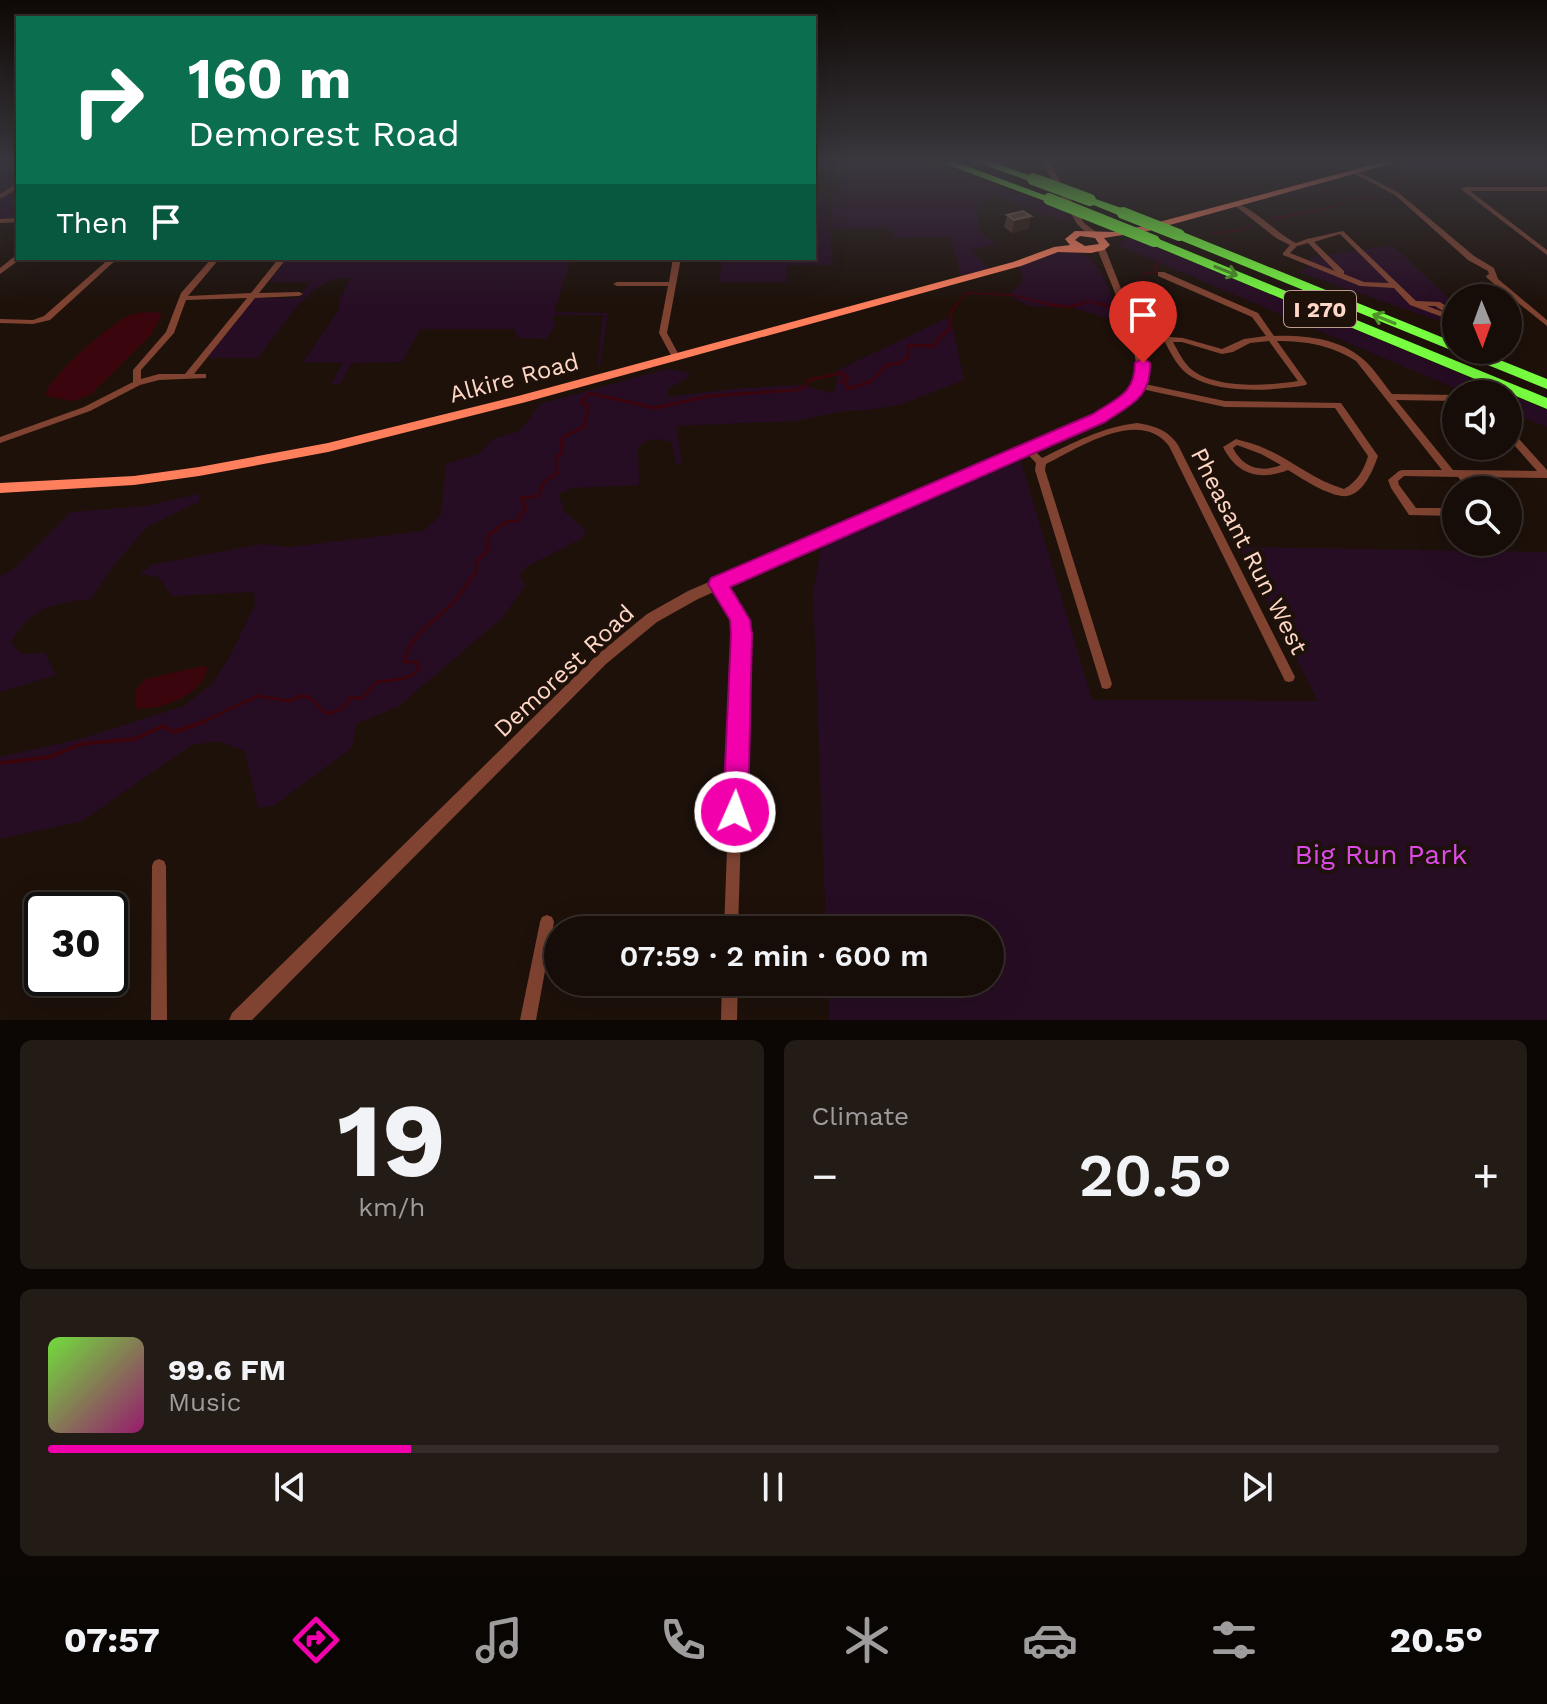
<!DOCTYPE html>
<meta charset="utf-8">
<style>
:root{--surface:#160d08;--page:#231b16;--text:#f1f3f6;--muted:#9e9c9c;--line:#352d29;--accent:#f100ac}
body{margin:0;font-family:"Work Sans",sans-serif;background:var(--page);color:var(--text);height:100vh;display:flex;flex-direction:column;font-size:30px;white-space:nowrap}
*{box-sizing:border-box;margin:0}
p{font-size:26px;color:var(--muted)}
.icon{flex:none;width:44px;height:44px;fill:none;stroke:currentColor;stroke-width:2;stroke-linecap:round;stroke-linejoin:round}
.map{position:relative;height:1020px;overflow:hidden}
.side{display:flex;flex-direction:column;gap:20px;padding:20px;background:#0c0704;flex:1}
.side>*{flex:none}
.banner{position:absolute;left:16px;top:16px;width:800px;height:244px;border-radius:0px;box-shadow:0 8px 32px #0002,0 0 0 2px var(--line);background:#0b6e4f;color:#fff;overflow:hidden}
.needle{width:52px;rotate:179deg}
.controls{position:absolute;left:1442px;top:284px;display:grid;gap:16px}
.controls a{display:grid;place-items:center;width:80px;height:80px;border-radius:50%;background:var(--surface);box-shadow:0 8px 32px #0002,0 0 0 2px var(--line);font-size:40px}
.speed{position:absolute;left:24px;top:892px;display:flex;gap:16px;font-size:40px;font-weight:700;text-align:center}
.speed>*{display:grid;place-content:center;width:104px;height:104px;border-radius:50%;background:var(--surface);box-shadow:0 8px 32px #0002,0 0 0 2px var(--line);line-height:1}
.speed .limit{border:4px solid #111;border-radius:12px;background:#fff;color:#111}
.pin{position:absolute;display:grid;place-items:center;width:68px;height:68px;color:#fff;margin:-82px -34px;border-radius:50% 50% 50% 0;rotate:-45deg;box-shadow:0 0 8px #0007}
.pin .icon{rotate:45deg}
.me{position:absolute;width:88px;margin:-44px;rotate:2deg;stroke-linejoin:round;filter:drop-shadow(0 0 6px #0008)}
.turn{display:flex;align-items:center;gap:28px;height:168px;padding:0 40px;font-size:36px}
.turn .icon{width:104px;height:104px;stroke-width:2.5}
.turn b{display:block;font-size:56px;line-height:68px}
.then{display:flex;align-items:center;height:76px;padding:0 40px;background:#0003;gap:16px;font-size:30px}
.big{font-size:60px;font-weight:600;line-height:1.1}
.side .tile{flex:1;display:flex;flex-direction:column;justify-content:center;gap:12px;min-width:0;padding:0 28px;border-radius:12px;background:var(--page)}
.side .dial{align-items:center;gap:0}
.dial b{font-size:104px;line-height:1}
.song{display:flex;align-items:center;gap:24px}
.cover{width:96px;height:96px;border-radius:12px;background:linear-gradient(135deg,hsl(100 70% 55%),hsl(320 70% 35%))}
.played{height:8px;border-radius:4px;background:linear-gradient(90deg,var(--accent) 25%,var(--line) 25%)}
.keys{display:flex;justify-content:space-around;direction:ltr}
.heat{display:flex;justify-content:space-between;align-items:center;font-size:44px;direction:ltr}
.side .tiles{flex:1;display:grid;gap:20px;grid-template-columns:1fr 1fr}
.tile:last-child{grid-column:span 2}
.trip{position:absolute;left:544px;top:916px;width:460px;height:80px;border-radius:40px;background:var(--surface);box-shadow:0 8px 32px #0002,0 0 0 2px var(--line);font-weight:600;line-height:80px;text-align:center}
.tab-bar{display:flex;height:128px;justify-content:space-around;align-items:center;background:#090503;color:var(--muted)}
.tab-bar .icon{width:56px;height:56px}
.tab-bar .selected{color:var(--accent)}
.tab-bar b{font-size:36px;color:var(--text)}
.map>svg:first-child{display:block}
.green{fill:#270d23}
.water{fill:#3b050e}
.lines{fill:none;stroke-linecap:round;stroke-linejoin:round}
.stream-far2{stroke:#3b050e;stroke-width:2}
.stream-far1{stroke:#3b050e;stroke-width:3}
.stream{stroke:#3b050e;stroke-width:4}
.minor{fill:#804331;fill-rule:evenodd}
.tertiary{fill:#804331;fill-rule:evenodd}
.secondary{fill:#ff7f5d;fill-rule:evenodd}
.motorway{fill:#78ff41;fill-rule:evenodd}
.motorway-bridge{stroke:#78ff41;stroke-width:12}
.wall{fill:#4c3121}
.shaded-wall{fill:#311d11}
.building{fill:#604333;stroke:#795a4a;stroke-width:2}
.oneway{stroke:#4f9428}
.route{fill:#f100ac;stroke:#9d0070;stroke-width:2}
.labels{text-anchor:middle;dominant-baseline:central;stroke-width:8;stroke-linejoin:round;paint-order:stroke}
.shield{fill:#1d110a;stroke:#bb9c8e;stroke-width:2}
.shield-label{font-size:22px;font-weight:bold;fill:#ffd7c6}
.street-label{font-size:24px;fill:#ffd7c6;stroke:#1d110a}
.near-park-label{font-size:28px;fill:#dd4ae7;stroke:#1d110a}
</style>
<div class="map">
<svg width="1547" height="1020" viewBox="0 0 1547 1020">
<rect width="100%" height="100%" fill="#1d110a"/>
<!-- green -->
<g class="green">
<path d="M18 162V218L0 219V175Z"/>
<path d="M835 162H932L1066 211 1071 221H1062L993 195 977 204 979 231 996 244 971 250 989 268 961 276 951 237 894 238 892 228 833 229 831 194 839 193Z"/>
<path d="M1394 162H1547V173H1407Z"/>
<path d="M814 194H827L833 265H787L788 282H719L722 258H814Z"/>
<path d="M1133 237 1547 410V427L1508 411V394H1469L1117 245Z"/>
<path d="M1392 245 1456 305V327L1299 272 1313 264 1309 258Z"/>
<path d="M1075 251C1104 258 1110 298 1121 322L1073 308 1028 306 1008 294 1023 283 1020 266 1052 252Z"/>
<path d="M288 258H572L554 312 608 313 600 366 597 367 603 315H553L555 326 547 339 517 338 515 329H420L402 362 352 363 340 384H331L343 363 303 362 340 308 339 301 350 279C315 269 278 333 258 358H207L254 298H299L310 282H269Z"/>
<path d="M947 318 952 324 964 380 902 404 876 409 837 412 796 421 676 426 682 465H677L671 442C657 438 648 437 638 448L639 485 572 488 559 494 564 511 586 531 583 538 526 567 520 575 525 586 502 618 399 706 356 724 352 748 273 806 258 808 245 751 218 741 192 745 82 821 0 839V757L80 739 184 706 212 684 230 656 255 604 254 592 172 596 158 577 139 574 151 565 261 544 290 547 423 531 441 515 446 464 479 454 493 439 520 431 540 404 666 369 690 373 687 378 667 389 668 397 742 388 802 385 830 393 835 390 838 370Z"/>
<path d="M1020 458 1092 700 1318 701 1239 547 1547 552V1020H830L828 982H990V930H826L813 592 822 544Z"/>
<path d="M199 494V502L147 527 113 566 91 599C51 603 31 607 11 643L21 654 45 653 56 675 0 692V576L12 571 71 512 146 506Z"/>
</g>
<!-- water -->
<g class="water">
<path d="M154 312 162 314 151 335 90 395 73 401 45 396C49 376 110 324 130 315 137 312 146 313 154 312Z"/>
<path d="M202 666 207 667C207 694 158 712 136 708V690L145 679Z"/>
</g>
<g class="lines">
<!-- stream-far2 -->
<g class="stream-far2">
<path d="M1391 187C1430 154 1477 181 1522 178 1530 177 1539 175 1547 173"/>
<path d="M1269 220 1341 205 1343 201 1382 195 1386 191"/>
<path d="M1214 233 1242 230 1250 225"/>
<path d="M956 306 966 293 1012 295 1056 306"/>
<path d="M1074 306 1087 301 1108 306"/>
<path d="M1154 306 1158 303 1141 282 1145 273 1157 272 1155 267 1161 261"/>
</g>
<!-- stream-far1 -->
<g class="stream-far1">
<path d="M1047 304 1069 307 1081 304"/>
<path d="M1101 304 1108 306"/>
<path d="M1136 308 1149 311 1157 304"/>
<path d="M200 723 258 696 289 701 301 696 309 697 325 713C338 713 344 709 350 698H362L377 682C393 679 407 682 419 669L417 662H404C411 631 438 621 457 598 464 590 467 581 476 573L477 561 487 551 489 535 506 522 517 521 526 508 521 498 538 496 544 482 557 473 556 457 561 454 562 438 585 426 588 406 581 403 589 393 655 408 709 396 795 390 806 386 808 380 842 373 848 378 841 381 847 384V389L870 382 887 365 900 363 908 357 909 345 935 346 936 341 950 329 951 312 957 304"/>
</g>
<!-- stream -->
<path class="stream" d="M0 763 50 757 80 744 135 739 163 726 174 732 206 721"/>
<!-- minor -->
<g class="minor">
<path d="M1353 171H1357L1399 193 1474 256 1494 268 1498 279 1547 320V326L1487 278 1486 276 1489 274 1488 271 1468 260 1395 195 1353 173Z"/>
<path d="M18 183V188L0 199V194Z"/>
<path d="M1464 187H1547V191H1470L1547 250V255L1462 190 1461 189Z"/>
<path d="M1234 203C1252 206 1276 233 1296 243L1307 239 1343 231 1416 301 1440 302 1456 313V322L1410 305 1394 288 1360 286 1283 255V253L1290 245 1276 238 1234 205ZM1340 234 1389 283 1364 282 1344 274V271L1314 242ZM1308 243 1335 271 1290 253 1297 246ZM1427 306H1435L1446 313Z"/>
<path d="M18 218V222L0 223V219Z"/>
<path d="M15 256 22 258 0 274V268Z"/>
<path d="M110 258H118L50 320 33 324 0 323V319L33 320 44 316Z"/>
<path d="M212 258H220L188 296 251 293 279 258H287L259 293 299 292 303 294 299 296 255 298 194 374H206V378L159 380 140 385 90 411 0 443V437L84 407 133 382V370L166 332 181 293ZM247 298 185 374H159L141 379V370L174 333 186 300Z"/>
<path d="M673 258H681L667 333 680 357 676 359 672 357 659 333 668 286H617L613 284 617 282H669Z"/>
<path d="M1158 272H1164L1258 313 1274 336C1302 335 1336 338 1359 356 1372 365 1382 382 1392 394L1456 395V401L1396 400 1453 470 1537 471 1508 438V429L1511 430 1547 470V478L1468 477 1479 490H1469L1458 477 1404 476 1398 481 1399 485 1416 508H1456V516L1409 515 1391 488 1388 480 1399 471 1402 470H1442L1356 361C1331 345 1306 341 1277 341L1307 383 1306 385C1274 391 1221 394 1192 377 1179 370 1171 354 1165 342L1136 340 1132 338 1136 336 1162 337 1150 314 1151 312H1157L1170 337 1183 338 1222 349 1244 339 1266 336 1252 317 1158 276ZM1269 341 1298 381C1269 386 1214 389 1191 369 1183 362 1178 351 1173 342H1182L1222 354 1233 352 1250 343Z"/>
<path d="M1140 383 1225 401 1341 403 1378 456C1373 470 1364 493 1347 496 1331 498 1301 478 1288 470 1260 481 1237 475 1223 447L1236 439C1246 442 1256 444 1266 449 1293 461 1315 481 1344 489 1357 482 1364 470 1368 456L1335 408 1225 407 1137 388 1136 386ZM1237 445 1261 454 1281 465C1261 473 1243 468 1233 448Z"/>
<path d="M1137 423C1155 426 1168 430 1178 445L1295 677 1293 681 1289 682 1285 681 1169 446C1140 407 1078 448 1046 464L1045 470 1112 684 1110 688 1106 689 1102 688 1035 470 1036 463 1022 448 1027 445 1030 446 1042 458C1073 443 1102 427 1137 423Z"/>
<path d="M718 580 722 581 746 620 747 634 738 930H724L735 634 734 620 713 584 714 581Z"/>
<path d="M159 859 164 861 166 866 167 1020H151L152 866 154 861Z"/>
<path d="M547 915 552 917 554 922 536 1020H520L540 922 542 917Z"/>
<path d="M722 982H738L737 1020H721Z"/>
</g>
<!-- tertiary -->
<g class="tertiary">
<path d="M1042 162H1049L1084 223 1096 232V236H1090L1077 224Z"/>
<path d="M1101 245 1105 248 1144 347 1148 371 1141 394 1103 420 698 599 657 622 606 664 252 1020H229L232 1013 596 656 647 614 688 591 1095 416C1103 410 1126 397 1132 391 1151 367 1107 276 1097 248Z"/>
</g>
<!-- secondary -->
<path class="secondary" d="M1383 162H1397L1148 231 1104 238 1110 245 1104 250 1091 253 1058 252 1021 266 526 402 328 452 199 476 134 485 0 493V483L134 476 199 467 328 443 518 396 1013 262 1054 247 1070 245 1065 239 1075 231 1115 232 1144 226ZM1080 236 1095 238 1099 244 1085 246 1075 240Z"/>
<!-- motorway -->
<g class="motorway">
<path d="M940 162H956L1055 199 1045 201Z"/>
<path d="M977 162H993L1039 179 1029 181Z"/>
<path d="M1090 197 1127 210 1129 213 1123 217 1086 202V198Z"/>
<path d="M1175 232H1183L1456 343V350H1475L1547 379V389L1175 238Z"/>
<path d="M1154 237 1547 398V409L1150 244 1148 241Z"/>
</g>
<!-- motorway-bridge -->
<g class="motorway-bridge">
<path d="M1033 179 1090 200"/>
<path d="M1049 199 1154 241"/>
<path d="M1123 213 1179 235"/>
</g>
</g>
<!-- wall -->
<path class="wall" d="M1007 215 1031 216 1028 229 1012 233 1004 227Z"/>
<!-- shaded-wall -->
<path class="shaded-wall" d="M1031 216 1028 229 1012 233 1014 220Z"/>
<!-- building -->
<path class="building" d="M1023 211 1031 216 1014 220 1007 215Z"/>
<!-- one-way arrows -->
<defs><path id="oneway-shaft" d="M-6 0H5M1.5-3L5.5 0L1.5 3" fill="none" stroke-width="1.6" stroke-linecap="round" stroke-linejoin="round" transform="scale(2)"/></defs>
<g class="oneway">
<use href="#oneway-shaft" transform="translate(1226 271) rotate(22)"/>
<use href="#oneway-shaft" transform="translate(1384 319) rotate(-158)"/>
</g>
<!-- sky -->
<linearGradient id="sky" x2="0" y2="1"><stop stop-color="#100906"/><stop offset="0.53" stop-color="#3a383e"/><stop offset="1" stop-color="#3a383e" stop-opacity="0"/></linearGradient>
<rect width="1547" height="305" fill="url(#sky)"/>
<!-- route -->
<path class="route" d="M1143 358 1150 363C1151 398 1131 404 1105 422L730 587 750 620 752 634 748 812 744 820 735 824 727 820 723 812 731 634 730 620 708 584 711 578 1093 414C1117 398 1135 394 1135 363Z"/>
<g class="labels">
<!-- shield labels -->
<rect class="shield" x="1284" y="291" width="72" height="36" rx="6"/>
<g class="shield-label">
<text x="1320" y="309">I 270</text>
</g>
<!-- street labels -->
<g class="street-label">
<text transform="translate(514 378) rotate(-15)">Alkire Road</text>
<text transform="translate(1249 551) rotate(63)">Pheasant Run West</text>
<text transform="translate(564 671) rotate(-43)">Demorest Road</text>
</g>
<!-- near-park labels -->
<g class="near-park-label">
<text x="1381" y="854">Big Run Park</text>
</g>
</g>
</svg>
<div class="controls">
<a><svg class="needle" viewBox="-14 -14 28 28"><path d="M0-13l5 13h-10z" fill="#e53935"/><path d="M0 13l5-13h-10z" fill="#9e9c9c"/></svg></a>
<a><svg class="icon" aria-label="sound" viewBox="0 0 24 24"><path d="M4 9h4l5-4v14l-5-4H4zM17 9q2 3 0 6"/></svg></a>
<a><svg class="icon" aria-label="search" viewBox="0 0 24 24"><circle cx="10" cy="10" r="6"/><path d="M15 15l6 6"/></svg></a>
</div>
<div class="speed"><div class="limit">30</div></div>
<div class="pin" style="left:1143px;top:363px;background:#d93025"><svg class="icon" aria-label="arrive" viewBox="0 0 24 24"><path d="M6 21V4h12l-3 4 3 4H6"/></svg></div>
<svg class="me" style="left:735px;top:812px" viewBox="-20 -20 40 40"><circle r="17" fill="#f100ac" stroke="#fff" stroke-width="3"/><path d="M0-11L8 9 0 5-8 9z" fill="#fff"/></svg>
<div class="trip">07:59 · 2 min · 600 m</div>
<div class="banner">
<div class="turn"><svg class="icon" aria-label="right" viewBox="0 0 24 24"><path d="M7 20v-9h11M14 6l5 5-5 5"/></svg><div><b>160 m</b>Demorest Road</div></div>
<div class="then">Then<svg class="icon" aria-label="arrive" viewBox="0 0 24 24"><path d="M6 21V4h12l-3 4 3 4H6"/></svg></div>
</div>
</div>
<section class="side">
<div class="tiles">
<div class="tile dial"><b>19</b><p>km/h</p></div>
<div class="tile"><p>Climate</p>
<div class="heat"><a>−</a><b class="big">20.5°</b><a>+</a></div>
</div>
<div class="tile">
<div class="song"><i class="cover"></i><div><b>99.6 FM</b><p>Music</p></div></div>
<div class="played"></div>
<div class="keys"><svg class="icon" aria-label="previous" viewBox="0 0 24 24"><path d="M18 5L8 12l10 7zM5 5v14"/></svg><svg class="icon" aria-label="pause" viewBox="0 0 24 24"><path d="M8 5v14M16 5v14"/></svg><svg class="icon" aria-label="next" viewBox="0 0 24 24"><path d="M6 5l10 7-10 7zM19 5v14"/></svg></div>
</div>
</div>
</section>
<nav class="tab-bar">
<b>07:57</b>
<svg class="icon selected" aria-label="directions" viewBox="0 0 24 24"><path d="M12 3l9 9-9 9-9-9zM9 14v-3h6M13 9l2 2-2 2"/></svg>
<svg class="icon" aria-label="music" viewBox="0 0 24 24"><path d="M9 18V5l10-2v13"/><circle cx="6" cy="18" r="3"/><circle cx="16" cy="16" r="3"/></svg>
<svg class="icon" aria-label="phone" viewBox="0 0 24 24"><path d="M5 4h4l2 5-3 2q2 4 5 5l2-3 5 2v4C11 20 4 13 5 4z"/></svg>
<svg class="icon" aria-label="climate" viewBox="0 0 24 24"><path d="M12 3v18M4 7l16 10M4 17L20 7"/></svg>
<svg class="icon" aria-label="car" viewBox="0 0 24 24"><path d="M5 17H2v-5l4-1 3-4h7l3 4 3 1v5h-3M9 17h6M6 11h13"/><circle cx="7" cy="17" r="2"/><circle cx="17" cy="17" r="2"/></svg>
<svg class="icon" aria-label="filters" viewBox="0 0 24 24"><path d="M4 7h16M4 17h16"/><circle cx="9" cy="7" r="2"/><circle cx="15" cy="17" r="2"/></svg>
<b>20.5°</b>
</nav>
